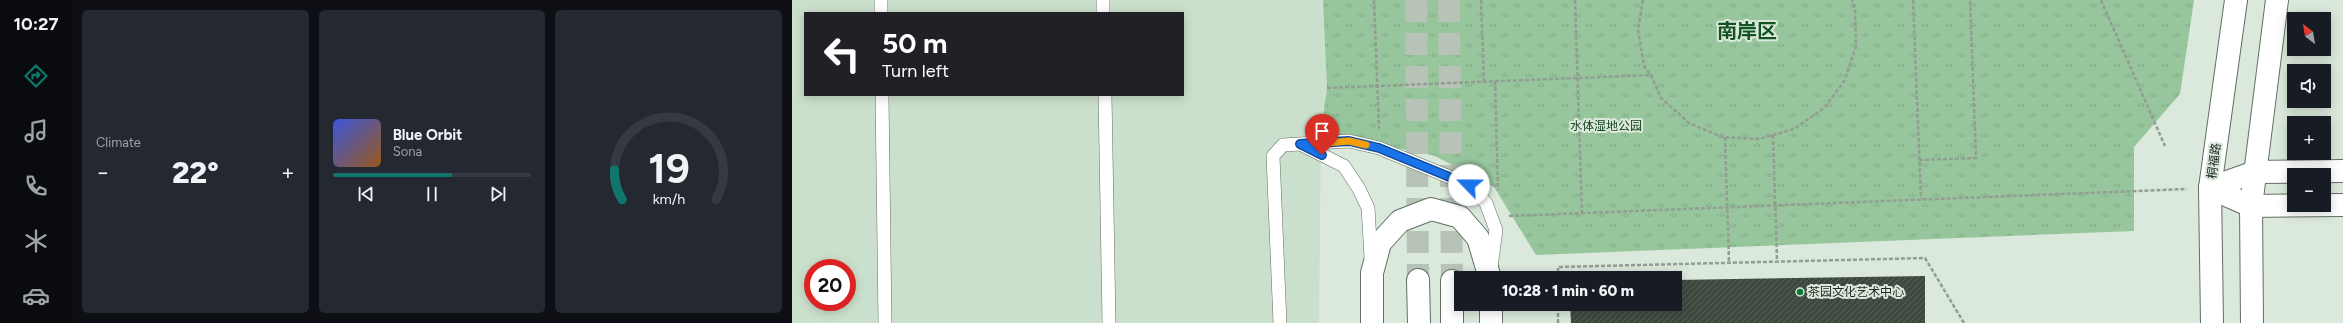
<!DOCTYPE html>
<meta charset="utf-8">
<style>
:root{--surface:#171b24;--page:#242831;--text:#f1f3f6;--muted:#9ea1a6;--line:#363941;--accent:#0f766e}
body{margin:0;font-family:Figtree,"Noto Sans SC",sans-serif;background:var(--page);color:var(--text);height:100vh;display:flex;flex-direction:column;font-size:15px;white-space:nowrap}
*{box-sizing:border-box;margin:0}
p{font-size:13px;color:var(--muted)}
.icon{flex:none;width:22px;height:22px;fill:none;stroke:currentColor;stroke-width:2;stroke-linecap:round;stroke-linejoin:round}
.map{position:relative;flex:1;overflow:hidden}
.side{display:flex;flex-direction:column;gap:10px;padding:10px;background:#0d0f14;width:720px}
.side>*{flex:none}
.top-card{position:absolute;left:12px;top:12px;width:380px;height:84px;border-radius:0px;box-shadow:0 2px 10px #0003;background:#202124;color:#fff;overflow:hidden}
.needle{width:26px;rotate:329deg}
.tools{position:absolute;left:1495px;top:12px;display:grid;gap:8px}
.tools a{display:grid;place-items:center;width:44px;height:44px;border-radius:0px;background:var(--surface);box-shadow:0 2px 10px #0003;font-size:20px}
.speed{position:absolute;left:12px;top:259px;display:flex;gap:8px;font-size:20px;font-weight:700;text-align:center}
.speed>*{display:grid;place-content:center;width:52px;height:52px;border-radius:50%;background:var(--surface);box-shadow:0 2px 10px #0003;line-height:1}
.speed .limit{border:6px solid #d22;background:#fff;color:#111}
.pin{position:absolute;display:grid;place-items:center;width:34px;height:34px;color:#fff;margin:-41px -17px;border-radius:50% 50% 50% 0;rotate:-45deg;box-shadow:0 0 4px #0007}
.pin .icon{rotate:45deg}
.me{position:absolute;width:44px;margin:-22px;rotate:293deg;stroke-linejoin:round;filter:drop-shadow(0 0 3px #0008)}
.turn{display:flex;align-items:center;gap:14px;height:84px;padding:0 12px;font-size:18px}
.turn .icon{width:52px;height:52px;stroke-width:2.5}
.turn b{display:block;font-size:28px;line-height:34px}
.big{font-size:30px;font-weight:800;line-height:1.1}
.side .widget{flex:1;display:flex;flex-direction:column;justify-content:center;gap:6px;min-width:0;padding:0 14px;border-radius:6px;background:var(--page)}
.side .dial{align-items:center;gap:0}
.dial svg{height:104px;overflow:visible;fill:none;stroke:var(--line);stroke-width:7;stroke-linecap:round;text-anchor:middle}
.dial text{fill:var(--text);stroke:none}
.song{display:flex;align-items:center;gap:12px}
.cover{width:48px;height:48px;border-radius:6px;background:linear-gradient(135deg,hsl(230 70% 55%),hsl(30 70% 35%))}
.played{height:4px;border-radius:2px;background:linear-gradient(90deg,var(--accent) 60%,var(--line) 60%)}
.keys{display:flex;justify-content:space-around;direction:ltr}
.heat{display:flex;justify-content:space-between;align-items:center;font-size:22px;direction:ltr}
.side .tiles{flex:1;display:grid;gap:10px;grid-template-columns:repeat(3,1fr)}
.trip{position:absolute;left:662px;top:271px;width:228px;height:40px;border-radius:0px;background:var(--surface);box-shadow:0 2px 10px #0003;font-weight:800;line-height:40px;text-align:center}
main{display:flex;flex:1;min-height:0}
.tabs{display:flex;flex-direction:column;width:72px;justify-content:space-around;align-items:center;background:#090b0e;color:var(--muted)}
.tabs .icon{width:28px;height:28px}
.tabs .current{color:var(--accent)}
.tabs b{font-size:18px;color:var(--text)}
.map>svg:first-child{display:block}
.built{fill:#cbe0cc;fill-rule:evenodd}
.grass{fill:url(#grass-tufts)}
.building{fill:url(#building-hatch)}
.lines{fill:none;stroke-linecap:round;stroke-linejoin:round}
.secondary-tunnel{stroke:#b7c3b7;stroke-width:22;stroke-dasharray:22 11;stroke-linecap:butt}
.lane-casing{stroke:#626f63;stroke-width:14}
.secondary-casing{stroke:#626f63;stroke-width:24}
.path{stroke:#929d93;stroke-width:2.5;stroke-dasharray:4 2;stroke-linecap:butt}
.lane{stroke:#fff;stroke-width:13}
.secondary{stroke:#fff;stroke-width:22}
.route-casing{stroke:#114b97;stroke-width:10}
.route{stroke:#1a73e8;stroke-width:7}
.slow{stroke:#f59e0b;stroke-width:7}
.poi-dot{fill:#0d7a2f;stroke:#dbe9dc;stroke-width:1.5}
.labels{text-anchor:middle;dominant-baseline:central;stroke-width:4;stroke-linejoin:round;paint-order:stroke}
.park-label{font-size:12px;fill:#10441b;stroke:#dbe9dc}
.street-label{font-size:12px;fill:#252a25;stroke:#dbe9dc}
.poi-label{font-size:12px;fill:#252a25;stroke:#dbe9dc;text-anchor:start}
.town-label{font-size:20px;font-weight:bold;fill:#135222;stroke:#dbe9dc}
</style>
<main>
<nav class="tabs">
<b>10:27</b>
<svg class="icon current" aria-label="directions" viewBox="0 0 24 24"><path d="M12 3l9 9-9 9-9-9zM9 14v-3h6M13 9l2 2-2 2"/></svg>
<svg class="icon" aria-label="music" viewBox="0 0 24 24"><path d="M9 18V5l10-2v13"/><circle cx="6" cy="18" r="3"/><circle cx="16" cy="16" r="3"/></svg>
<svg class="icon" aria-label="phone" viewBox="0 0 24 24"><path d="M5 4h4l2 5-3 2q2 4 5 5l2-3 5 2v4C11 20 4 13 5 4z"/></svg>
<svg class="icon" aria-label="climate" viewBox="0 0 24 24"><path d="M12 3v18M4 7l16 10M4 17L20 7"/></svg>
<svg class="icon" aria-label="car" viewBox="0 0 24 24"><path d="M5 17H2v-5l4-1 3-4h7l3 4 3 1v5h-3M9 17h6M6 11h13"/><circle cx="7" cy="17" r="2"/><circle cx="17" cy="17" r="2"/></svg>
</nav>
<section class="side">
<div class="tiles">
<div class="widget"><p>Climate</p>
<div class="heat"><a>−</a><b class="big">22°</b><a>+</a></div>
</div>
<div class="widget">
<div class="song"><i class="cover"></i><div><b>Blue Orbit</b><p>Sona</p></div></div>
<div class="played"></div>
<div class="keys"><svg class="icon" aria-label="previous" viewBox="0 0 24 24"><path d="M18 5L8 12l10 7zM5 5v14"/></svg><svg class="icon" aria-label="pause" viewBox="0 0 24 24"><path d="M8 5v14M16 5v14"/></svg><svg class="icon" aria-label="next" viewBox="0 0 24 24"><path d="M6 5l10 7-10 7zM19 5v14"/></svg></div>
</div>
<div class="widget dial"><svg viewBox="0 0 100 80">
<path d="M14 69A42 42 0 1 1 86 69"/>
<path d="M14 69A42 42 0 0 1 8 46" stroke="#0f766e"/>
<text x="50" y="56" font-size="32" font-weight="700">19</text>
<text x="50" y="72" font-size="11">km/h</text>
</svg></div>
</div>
</section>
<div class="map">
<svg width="1551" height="323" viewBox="0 0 1551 323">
<defs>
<pattern id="grass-tufts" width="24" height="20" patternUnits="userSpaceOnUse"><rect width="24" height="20" fill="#97c69c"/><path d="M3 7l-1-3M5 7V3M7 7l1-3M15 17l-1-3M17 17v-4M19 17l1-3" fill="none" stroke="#82aa86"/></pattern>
<pattern id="building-hatch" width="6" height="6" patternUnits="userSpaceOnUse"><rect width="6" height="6" fill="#3d493e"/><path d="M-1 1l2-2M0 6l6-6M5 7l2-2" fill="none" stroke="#576158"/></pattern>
</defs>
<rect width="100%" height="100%" fill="#dbe9dc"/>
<!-- built -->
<path class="built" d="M0 0H531L535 88 529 132 527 323H0ZM13 13H391V95H13ZM21 268H55V302H21Z"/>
<!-- grass -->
<path class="grass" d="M531 0H1402L1388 94 1342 147V231L744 255 702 187 643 156 529 132 535 88Z"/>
<!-- building -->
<path class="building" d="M1133 276V323H779L778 304H883V280Z"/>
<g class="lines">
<!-- secondary-tunnel -->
<g class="secondary-tunnel">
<path d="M624 0 626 280"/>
<path d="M657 0 660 281"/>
</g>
<!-- lane casing -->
<g class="lane-casing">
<g id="lane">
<path d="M89 0V13"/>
<path d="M311 0V13"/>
<path d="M90 95 93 323"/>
<path d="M313 95 317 323"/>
<path d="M510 145 552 166 567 189 576 208 579 257"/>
<path d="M488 323 481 156 491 145 557 141 587 148 677 185 694 203 704 230 699 267"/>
</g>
</g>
<!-- secondary casing -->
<g class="secondary-casing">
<g id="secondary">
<path d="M1418 188 1459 206 1551 205"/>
<path d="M1418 188 1463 172 1551 171"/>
<path d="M626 280 627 323"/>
<path d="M660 281V323"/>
<path d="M699 304V323"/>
<path d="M580 323V273L588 243 608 221 639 209 668 217 686 238 698 278"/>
<path d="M1420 323 1418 188 1444 0"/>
<path d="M1460 323 1459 206 1485 0"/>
</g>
</g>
<!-- path -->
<g class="path">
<path d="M582 0 587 129"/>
<path d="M689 0 692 81"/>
<path d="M783 0 790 213"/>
<path d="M851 0 846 30 852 66 859 75 869 98 897 123 930 137 967 139 1002 129 1032 108 1053 80 1064 46 1063 11 1060 0"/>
<path d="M1121 0 1129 199"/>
<path d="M1309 0 1373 146"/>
<path d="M703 81 706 190"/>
<path d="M535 88 859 75"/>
<path d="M981 135 985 261"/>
<path d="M933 137 937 262"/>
<path d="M1127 160 1184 158 1178 0"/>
<path d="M717 216 1395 189"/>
<path d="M766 278V267L1133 258 1172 323"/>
<path d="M766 323V304"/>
</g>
<!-- lane -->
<use href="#lane" class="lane"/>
<!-- secondary -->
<use href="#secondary" class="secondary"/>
</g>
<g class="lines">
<!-- route casing -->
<g class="route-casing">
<path id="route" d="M530 155 508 144 557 141 587 148 677 185"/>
</g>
<!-- route -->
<use href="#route" class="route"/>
<!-- slow -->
<path class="slow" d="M534 143 557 141 574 145"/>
</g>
<!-- markers -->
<circle class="poi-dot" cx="1008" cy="292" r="4"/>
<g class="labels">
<!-- park labels -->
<g class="park-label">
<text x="814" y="126">水体湿地公园</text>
</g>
<!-- street labels -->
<g class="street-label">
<text transform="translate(1422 161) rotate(-82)">桐福路</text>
</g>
<!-- poi labels -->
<g class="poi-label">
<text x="1016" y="292">茶园文化艺术中心</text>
</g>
<!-- town labels -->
<g class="town-label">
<text x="955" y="31">南岸区</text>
</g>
</g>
</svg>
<div class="tools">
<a><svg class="needle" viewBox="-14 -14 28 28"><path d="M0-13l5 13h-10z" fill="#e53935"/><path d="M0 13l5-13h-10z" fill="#9ea1a6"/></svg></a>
<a><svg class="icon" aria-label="sound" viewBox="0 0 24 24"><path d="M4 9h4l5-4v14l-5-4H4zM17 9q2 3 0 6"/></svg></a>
<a>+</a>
<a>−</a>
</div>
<div class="speed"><div class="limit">20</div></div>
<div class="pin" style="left:530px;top:155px;background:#d93025"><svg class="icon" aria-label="arrive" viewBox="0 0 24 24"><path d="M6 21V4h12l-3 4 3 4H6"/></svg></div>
<svg class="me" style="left:677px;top:185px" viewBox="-20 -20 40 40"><circle r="19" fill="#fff"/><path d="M0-13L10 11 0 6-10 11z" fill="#1a73e8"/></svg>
<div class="trip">10:28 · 1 min · 60 m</div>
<div class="top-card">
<div class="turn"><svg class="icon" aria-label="left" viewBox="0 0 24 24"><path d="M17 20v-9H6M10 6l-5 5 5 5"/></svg><div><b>50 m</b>Turn left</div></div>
</div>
</div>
</main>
